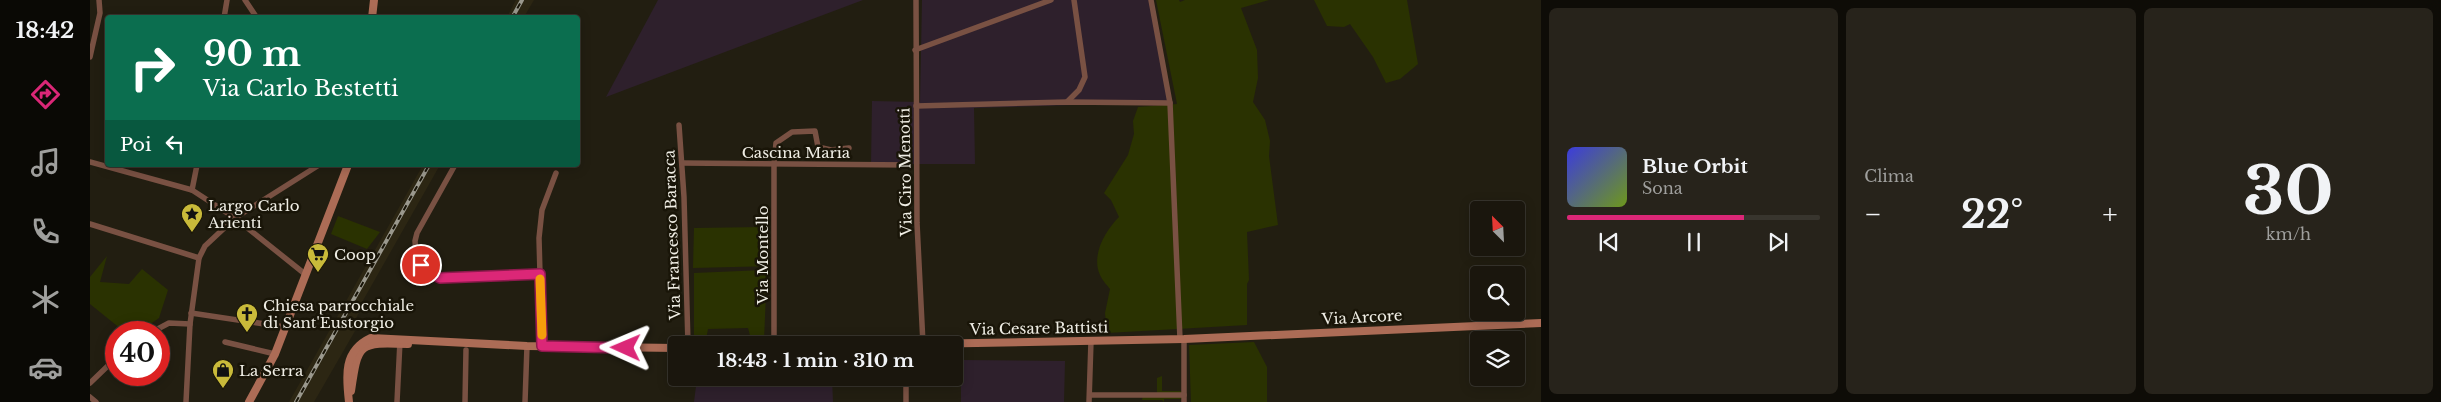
<!DOCTYPE html>
<html lang="it">
<meta charset="utf-8">
<style>
:root{--surface:#1a160d;--page:#27231b;--text:#f1f3f6;--muted:#9f9f9d;--line:#38352e;--accent:#db2777}
body{margin:0;font-family:"Libre Baskerville",serif;background:var(--page);color:var(--text);height:100vh;display:flex;flex-direction:column;font-size:19px;white-space:nowrap}
*{box-sizing:border-box;margin:0}
p{font-size:16px;color:var(--muted)}
.icon{flex:none;width:28px;height:28px;fill:none;stroke:currentColor;stroke-width:2;stroke-linecap:round;stroke-linejoin:round}
.map{position:relative;flex:1;overflow:hidden}
.sheet{display:flex;flex-direction:column;gap:8px;padding:8px;background:#0e0c07;width:900px}
.sheet>*{flex:none}
.guide{position:absolute;left:15px;top:15px;width:475px;height:152px;border-radius:5px;box-shadow:0 2px 12px #0003,0 0 0 1px var(--line);background:#0b6e4f;color:#fff;overflow:hidden}
.needle{width:32px;rotate:336deg}
.fabs{position:absolute;left:1380px;top:201px;display:grid;gap:10px}
.fabs a{display:grid;place-items:center;width:55px;height:55px;border-radius:5px;background:var(--surface);box-shadow:0 2px 12px #0003,0 0 0 1px var(--line);font-size:25px}
.speed{position:absolute;left:15px;top:321px;display:flex;gap:10px;font-size:25px;font-weight:700;text-align:center}
.speed>*{display:grid;place-content:center;width:65px;height:65px;border-radius:50%;background:var(--surface);box-shadow:0 2px 12px #0003,0 0 0 1px var(--line);line-height:1}
.speed .limit{border:8px solid #d22;background:#fff;color:#111}
.pin{position:absolute;display:grid;place-items:center;width:42px;height:42px;color:#fff;margin:-21px;border:2px solid #fff;border-radius:50%;box-shadow:0 1px 5px #0007}
.me{position:absolute;width:55px;margin:-28px;rotate:271deg;stroke-linejoin:round;filter:drop-shadow(0 0 4px #0008)}
.turn{display:flex;align-items:center;gap:18px;height:105px;padding:0 15px;font-size:22px}
.turn .icon{width:65px;height:65px;stroke-width:2.5}
.turn b{display:block;font-size:35px;line-height:42px}
.then{display:flex;align-items:center;height:48px;padding:0 15px;background:#0003;gap:10px;font-size:19px}
.big{font-size:38px;font-weight:700;line-height:1.1}
.sheet .card{flex:1;display:flex;flex-direction:column;justify-content:center;gap:8px;min-width:0;padding:0 18px;border-radius:8px;background:var(--page)}
.sheet .dial{align-items:center;gap:0}
.dial b{font-size:65px;line-height:1}
.song{display:flex;align-items:center;gap:15px}
.cover{width:60px;height:60px;border-radius:8px;background:linear-gradient(135deg,hsl(240 70% 55%),hsl(80 70% 35%))}
.played{height:5px;border-radius:2px;background:linear-gradient(90deg,var(--accent) 70%,var(--line) 70%)}
.keys{display:flex;justify-content:space-around;direction:ltr}
.heat{display:flex;justify-content:space-between;align-items:center;font-size:28px;direction:ltr}
.sheet .tiles{flex:1;display:grid;gap:8px;grid-template-columns:repeat(3,1fr)}
.trip{position:absolute;left:578px;top:336px;width:295px;height:50px;border-radius:5px;background:var(--surface);box-shadow:0 2px 12px #0003,0 0 0 1px var(--line);font-weight:700;line-height:50px;text-align:center}
main{display:flex;flex:1;min-height:0}
.tab-bar{display:flex;flex-direction:column;width:90px;justify-content:space-around;align-items:center;background:#0a0905;color:var(--muted)}
.tab-bar .icon{width:35px;height:35px}
.tab-bar .selected{color:var(--accent)}
.tab-bar b{font-size:22px;color:var(--text)}
.map>svg:first-child{display:block}
.built{fill:#2c2613}
.industrial{fill:#2e202c}
.green{fill:#2a3201}
.lines{fill:none;stroke-linecap:round;stroke-linejoin:round}
.street{stroke:#795143;stroke-width:5.5}
.secondary{stroke:#ac6c56;stroke-width:8}
.rail-casing{stroke:#9a988d;stroke-width:4}
.rail{stroke:#191508;stroke-width:2;stroke-dasharray:5.5;stroke-linecap:butt}
.route-casing{stroke:#8e194d;stroke-width:12}
.route{stroke:#db2777;stroke-width:9}
.slow{stroke:#f59e0b;stroke-width:9}
.labels{text-anchor:middle;dominant-baseline:central;stroke-width:5;stroke-linejoin:round;paint-order:stroke}
.street-label{font-size:15px;fill:#efede4;stroke:#191508}
.poi-label{font-size:15px;fill:#efede4;stroke:#191508;text-anchor:start}
</style>
<main>
<nav class="tab-bar">
<b>18:42</b>
<svg class="icon selected" aria-label="directions" viewBox="0 0 24 24"><path d="M12 3l9 9-9 9-9-9zM9 14v-3h6M13 9l2 2-2 2"/></svg>
<svg class="icon" aria-label="music" viewBox="0 0 24 24"><path d="M9 18V5l10-2v13"/><circle cx="6" cy="18" r="3"/><circle cx="16" cy="16" r="3"/></svg>
<svg class="icon" aria-label="phone" viewBox="0 0 24 24"><path d="M5 4h4l2 5-3 2q2 4 5 5l2-3 5 2v4C11 20 4 13 5 4z"/></svg>
<svg class="icon" aria-label="climate" viewBox="0 0 24 24"><path d="M12 3v18M4 7l16 10M4 17L20 7"/></svg>
<svg class="icon" aria-label="car" viewBox="0 0 24 24"><path d="M5 17H2v-5l4-1 3-4h7l3 4 3 1v5h-3M9 17h6M6 11h13"/><circle cx="7" cy="17" r="2"/><circle cx="17" cy="17" r="2"/></svg>
</nav>
<div class="map">
<svg width="1451" height="402" viewBox="0 0 1451 402">
<rect width="100%" height="100%" fill="#221e11"/>
<!-- built -->
<g class="built">
<path d="M426 0H444L434 17H417Z"/>
<path d="M333 165H350L271 304 273 305 260 330 265 331 224 402H199Z"/>
</g>
<!-- industrial -->
<g class="industrial">
<path d="M568 0H773L516 97Z"/>
<path d="M832 0H1063L1082 102 884 108 885 164H781L782 101 830 102Z"/>
<path d="M871 360 975 361 974 402H871Z"/>
<path d="M742 378 743 402H604L606 386 650 379Z"/>
</g>
<!-- green -->
<g class="green">
<path d="M1066 0H1089L1090 2 1095 0H1179L1151 8 1167 50 1168 78 1163 102 1175 120 1180 141 1179 156 1188 225 1157 232 1159 280 1157 284V325L1017 333 1015 313 1020 289C1017 285 1012 280 1010 275 1001 255 1015 231 1029 217L1021 200 1014 193 1038 155 1044 134 1043 121 1048 107 1087 104Z"/>
<path d="M1224 0H1317L1328 64 1310 79 1296 83 1283 57 1260 24 1254 27 1237 26Z"/>
<path d="M248 216 290 232 277 249 241 234Z"/>
<path d="M677 227 679 266 603 268 604 228Z"/>
<path d="M17 256 10 282 39 284 52 269 78 290 69 318 49 332H28L31 329 0 304V277Z"/>
<path d="M677 270 674 340 661 339 658 328 618 329 616 340 604 339V273Z"/>
<path d="M1164 342 1177 367V402H1101L1099 345Z"/>
<path d="M1072 376V391H1091V399H1074V402L1072 400H1052L1053 395H1067V378Z"/>
</g>
<g class="lines">
<!-- street -->
<g class="street">
<path d="M155 0 167 18"/>
<path d="M826 0 827 223 833 344"/>
<path d="M1061 0 1080 103 1090 339"/>
<path d="M134 18 137 0"/>
<path d="M825 50 961 0"/>
<path d="M0 57 10 13 9 0"/>
<path d="M977 102 989 90 995 77 984 0"/>
<path d="M826 106 977 102 1080 103"/>
<path d="M589 125 594 197 598 345"/>
<path d="M0 162 102 190 145 218 215 274"/>
<path d="M592 163 820 165"/>
<path d="M102 190 107 165"/>
<path d="M0 224 109 258"/>
<path d="M326 253 325 241 327 233 365 165"/>
<circle cx="334" cy="273" r="8"/>
<path d="M327 268 326 253 334 264"/>
<path d="M350 278 450 274"/>
<path d="M101 313 195 327"/>
<path d="M62 332 79 323 100 324"/>
<path d="M1094 339V402"/>
<path d="M135 342 185 354"/>
<path d="M684 345V164L686 143 702 132 725 131 728 147 741 150 759 148"/>
<path d="M452 347 449 238 452 210 466 173"/>
<path d="M0 383 26 358"/>
<path d="M1000 395H1094"/>
<path d="M0 397 6 402"/>
<path d="M96 402 100 324 109 258 115 246 145 218 229 165"/>
<path d="M307 402 310 341"/>
<path d="M375 402 376 350"/>
<path d="M435 402 437 346"/>
<path d="M816 402V378"/>
<path d="M999 402 1001 341"/>
</g>
<!-- secondary -->
<g class="secondary">
<path d="M282 18 284 0"/>
<path d="M776 345 1094 339 1451 323"/>
<path d="M261 391C268 343 268 342 318 344"/>
<path d="M159 402 185 354 258 165"/>
<path d="M259 402C256 376 253 351 281 338L437 346 586 348"/>
</g>
<!-- rail casing -->
<g class="rail-casing">
<g id="rail">
<path d="M422 18 432 0"/>
<path d="M206 402 339 165"/>
</g>
</g>
<!-- rail -->
<use href="#rail" class="rail"/>
</g>
<g class="lines">
<!-- route casing -->
<g class="route-casing">
<path id="route" d="M331 265 339 266 342 274 350 278 450 274 452 346 536 348"/>
</g>
<!-- route -->
<use href="#route" class="route"/>
<!-- slow -->
<path class="slow" d="M450 279 452 335"/>
</g>
<!-- icons -->
<defs>
<g id="sight-pin" transform="scale(1.125)"><path d="M0 17L-7.5 6A9.5 9.5 0 1 1 7.5 6Z" fill="#c9ba3a" stroke="#191508"/><path d="M0-6L1.8-2.2L6-1.7L2.9 1.2L3.7 5.4L0 3.3L-3.7 5.4L-2.9 1.2L-6-1.7L-1.8-2.2Z" fill="#111"/></g>
<g id="supermarket-pin" transform="scale(1.125)"><path d="M0 17L-7.5 6A9.5 9.5 0 1 1 7.5 6Z" fill="#c9ba3a" stroke="#191508"/><path d="M-6-5.5h2.5l.6 2H6L4.5 2H-2.5L-4.4-4H-6ZM-1.5 3.2a1.3 1.3 0 1 0 .1 0ZM3 3.2a1.3 1.3 0 1 0 .1 0Z" fill="#111"/></g>
<g id="church-pin" transform="scale(1.125)"><path d="M0 17L-7.5 6A9.5 9.5 0 1 1 7.5 6Z" fill="#c9ba3a" stroke="#191508"/><path d="M-1.2-6h2.4v3.5h3.3v2.4h-3.3V6h-2.4V-.1h-3.3v-2.4h3.3Z" fill="#111"/></g>
<g id="shop-pin" transform="scale(1.125)"><path d="M0 17L-7.5 6A9.5 9.5 0 1 1 7.5 6Z" fill="#c9ba3a" stroke="#191508"/><path d="M-5-2.5h2.3a2.7 3.5 0 0 1 5.4 0H5L5.5 6h-11ZM-1.5-2.5h3a1.5 2.3 0 0 0-3 0Z" fill="#111"/></g>
</defs>
<g fill-rule="evenodd">
<use href="#sight-pin" x="102" y="214"/>
<use href="#supermarket-pin" x="228" y="254"/>
<use href="#church-pin" x="157" y="314"/>
<use href="#shop-pin" x="133" y="370"/>
</g>
<g class="labels">
<!-- street labels -->
<g class="street-label">
<text x="706" y="152">Cascina Maria</text>
<text transform="translate(815 172) rotate(-91)">Via Ciro Menotti</text>
<text transform="translate(582 235) rotate(-92)">Via Francesco Baracca</text>
<text transform="translate(672 255) rotate(-90)">Via Montello</text>
<text transform="translate(1272 317) rotate(-3)">Via Arcore</text>
<text transform="translate(949 328) rotate(-1)">Via Cesare Battisti</text>
</g>
<!-- poi labels -->
<g class="poi-label">
<text x="118" y="205">Largo Carlo<tspan x="118" dy="17">Arienti</tspan></text>
<text x="244" y="254">Coop</text>
<text x="173" y="305">Chiesa parrocchiale<tspan x="173" dy="17">di Sant'Eustorgio</tspan></text>
<text x="149" y="370">La Serra</text>
</g>
</g>
</svg>
<div class="fabs">
<a><svg class="needle" viewBox="-14 -14 28 28"><path d="M0-13l5 13h-10z" fill="#e53935"/><path d="M0 13l5-13h-10z" fill="#9f9f9d"/></svg></a>
<a><svg class="icon" aria-label="search" viewBox="0 0 24 24"><circle cx="10" cy="10" r="6"/><path d="M15 15l6 6"/></svg></a>
<a><svg class="icon" aria-label="layers" viewBox="0 0 24 24"><path d="M12 4l9 5-9 5-9-5zM3 14l9 5 9-5"/></svg></a>
</div>
<div class="speed"><div class="limit">40</div></div>
<div class="pin" style="left:331px;top:265px;background:#d93025"><svg class="icon" aria-label="arrive" viewBox="0 0 24 24"><path d="M6 21V4h12l-3 4 3 4H6"/></svg></div>
<svg class="me" style="left:536px;top:348px" viewBox="-20 -20 40 40"><path d="M0-17L14 15 0 8-14 15z" fill="#db2777" stroke="#fff" stroke-width="4"/></svg>
<div class="trip">18:43 · 1 min · 310 m</div>
<div class="guide">
<div class="turn"><svg class="icon" aria-label="right" viewBox="0 0 24 24"><path d="M7 20v-9h11M14 6l5 5-5 5"/></svg><div><b>90 m</b>Via Carlo Bestetti</div></div>
<div class="then">Poi<svg class="icon" aria-label="left" viewBox="0 0 24 24"><path d="M17 20v-9H6M10 6l-5 5 5 5"/></svg></div>
</div>
</div>
<section class="sheet">
<div class="tiles">
<div class="card">
<div class="song"><i class="cover"></i><div><b>Blue Orbit</b><p>Sona</p></div></div>
<div class="played"></div>
<div class="keys"><svg class="icon" aria-label="previous" viewBox="0 0 24 24"><path d="M18 5L8 12l10 7zM5 5v14"/></svg><svg class="icon" aria-label="pause" viewBox="0 0 24 24"><path d="M8 5v14M16 5v14"/></svg><svg class="icon" aria-label="next" viewBox="0 0 24 24"><path d="M6 5l10 7-10 7zM19 5v14"/></svg></div>
</div>
<div class="card"><p>Clima</p>
<div class="heat"><a>−</a><b class="big">22°</b><a>+</a></div>
</div>
<div class="card dial"><b>30</b><p>km/h</p></div>
</div>
</section>
</main>
